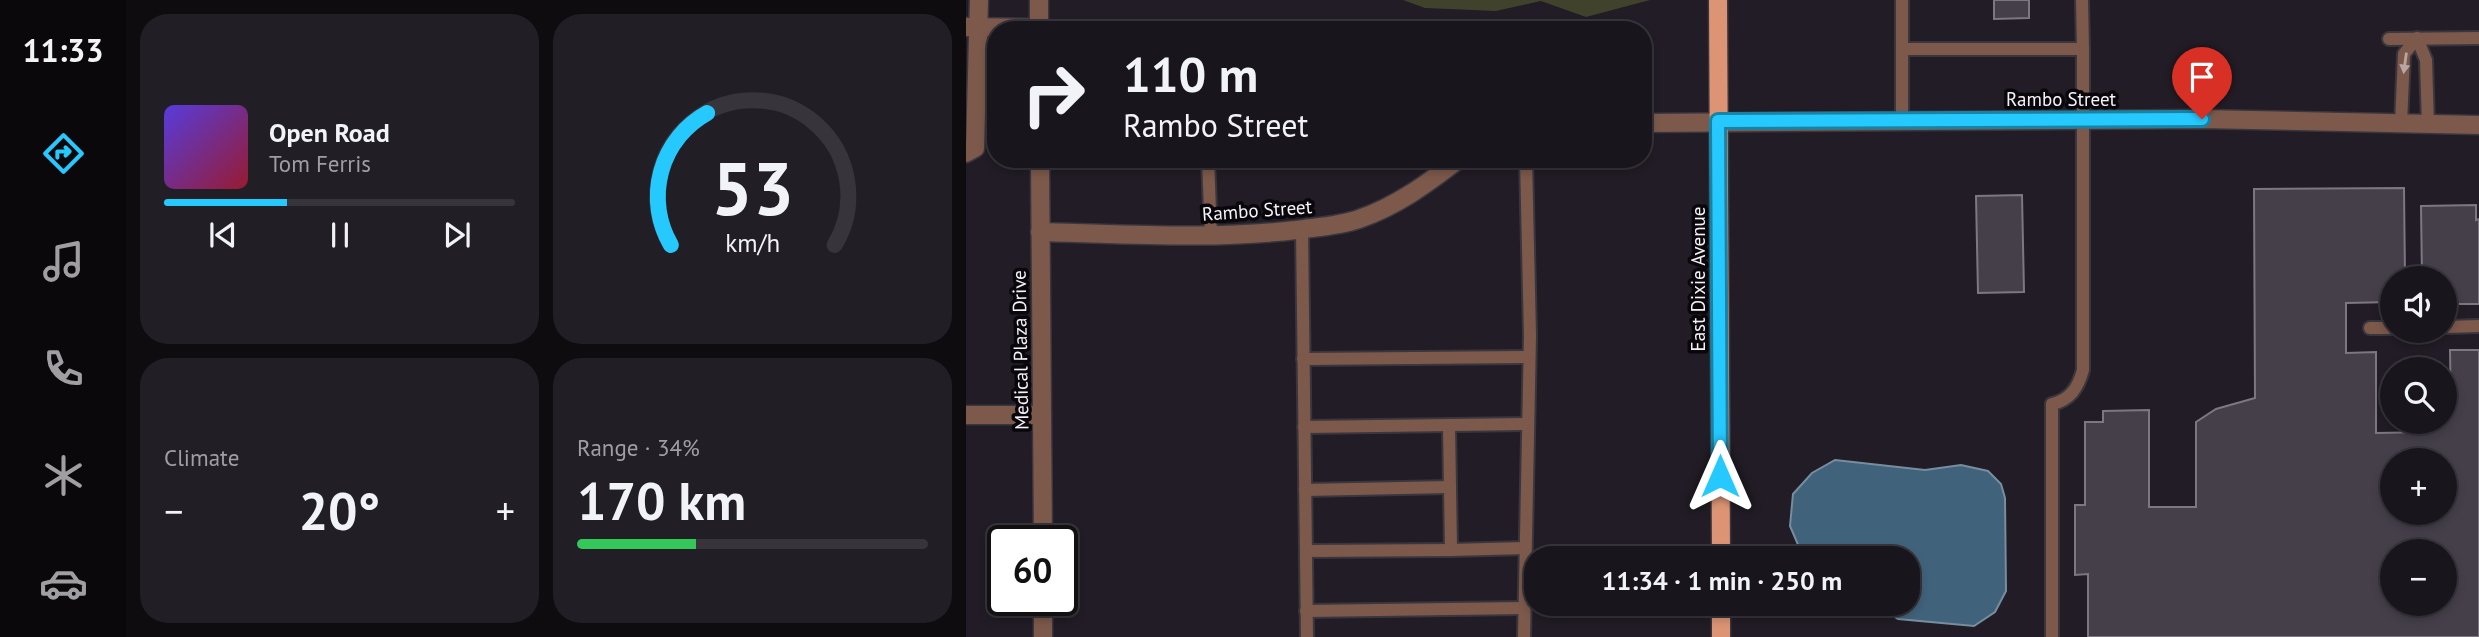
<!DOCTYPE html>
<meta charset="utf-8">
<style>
:root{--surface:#19151c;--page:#221e25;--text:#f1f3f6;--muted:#9f9fa3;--line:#37343b;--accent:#26c9fe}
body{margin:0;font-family:"PT Sans",sans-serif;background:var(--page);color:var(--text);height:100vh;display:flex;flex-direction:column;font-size:26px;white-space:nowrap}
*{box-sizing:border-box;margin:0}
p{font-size:23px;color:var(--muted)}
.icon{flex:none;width:38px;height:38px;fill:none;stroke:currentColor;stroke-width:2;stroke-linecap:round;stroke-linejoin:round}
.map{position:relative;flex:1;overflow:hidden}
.drawer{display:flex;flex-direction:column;gap:14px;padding:14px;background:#0e0c0f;width:840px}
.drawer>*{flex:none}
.top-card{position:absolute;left:21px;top:21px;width:665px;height:147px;border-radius:28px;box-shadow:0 4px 10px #0003,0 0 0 2px var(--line);background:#19151c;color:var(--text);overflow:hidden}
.tools{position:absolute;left:1414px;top:266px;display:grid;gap:14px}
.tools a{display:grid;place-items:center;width:77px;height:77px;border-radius:50%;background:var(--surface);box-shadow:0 4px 10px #0003,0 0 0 2px var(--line);font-size:35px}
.speed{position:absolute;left:21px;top:525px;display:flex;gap:14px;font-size:35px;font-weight:700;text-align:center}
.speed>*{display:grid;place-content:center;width:91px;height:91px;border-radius:50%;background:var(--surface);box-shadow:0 4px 10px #0003,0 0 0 2px var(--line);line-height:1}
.speed .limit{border:4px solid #111;border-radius:10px;background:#fff;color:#111}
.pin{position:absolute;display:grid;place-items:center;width:60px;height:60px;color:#fff;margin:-72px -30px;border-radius:50% 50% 50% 0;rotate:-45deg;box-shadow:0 0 7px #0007}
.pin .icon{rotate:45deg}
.me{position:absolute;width:77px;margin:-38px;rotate:0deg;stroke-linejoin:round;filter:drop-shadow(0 0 5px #0008)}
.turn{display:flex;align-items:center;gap:24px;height:147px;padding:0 21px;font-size:32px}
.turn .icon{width:91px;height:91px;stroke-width:2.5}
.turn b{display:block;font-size:49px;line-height:60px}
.big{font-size:52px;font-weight:600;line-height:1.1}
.drawer .card{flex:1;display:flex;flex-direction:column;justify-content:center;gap:10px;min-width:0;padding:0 24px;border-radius:28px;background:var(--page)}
.drawer .dial{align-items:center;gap:0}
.dial svg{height:182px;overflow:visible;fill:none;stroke:var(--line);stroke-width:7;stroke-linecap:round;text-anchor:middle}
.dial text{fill:var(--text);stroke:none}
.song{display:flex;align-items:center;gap:21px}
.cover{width:84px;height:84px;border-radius:10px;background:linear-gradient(135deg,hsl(250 70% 55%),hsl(350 70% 35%))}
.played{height:7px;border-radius:4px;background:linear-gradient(90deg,var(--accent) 35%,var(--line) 35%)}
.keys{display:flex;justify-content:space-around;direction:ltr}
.heat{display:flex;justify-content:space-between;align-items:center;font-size:38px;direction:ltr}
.charge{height:10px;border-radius:5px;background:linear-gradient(90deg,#34c759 34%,var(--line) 0)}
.drawer .tiles{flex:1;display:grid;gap:14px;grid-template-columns:repeat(2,1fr)}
.trip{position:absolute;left:558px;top:546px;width:396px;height:70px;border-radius:28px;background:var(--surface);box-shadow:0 4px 10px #0003,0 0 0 2px var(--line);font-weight:600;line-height:70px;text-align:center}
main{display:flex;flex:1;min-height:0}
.tab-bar{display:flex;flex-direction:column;width:126px;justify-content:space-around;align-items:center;background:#0a080b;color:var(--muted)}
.tab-bar .icon{width:49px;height:49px}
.tab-bar .selected{color:var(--accent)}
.tab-bar b{font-size:32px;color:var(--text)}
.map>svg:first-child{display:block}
.green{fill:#41422b}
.water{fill:#41627b;stroke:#778da0;stroke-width:2}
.building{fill:#443f49;stroke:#7d7782;stroke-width:2;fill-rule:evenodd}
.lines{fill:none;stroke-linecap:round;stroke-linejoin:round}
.service-casing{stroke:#3a363e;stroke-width:16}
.minor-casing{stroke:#3a363e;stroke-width:21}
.primary-casing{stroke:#3a363e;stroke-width:21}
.service{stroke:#7c594b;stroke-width:12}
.minor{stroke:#7c594b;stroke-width:18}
.primary{stroke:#dc9475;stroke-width:18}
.oneway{fill:#b8a6a2}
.route-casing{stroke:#1983a5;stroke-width:18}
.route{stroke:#26c9fe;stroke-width:12}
.labels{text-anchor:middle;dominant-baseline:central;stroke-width:7;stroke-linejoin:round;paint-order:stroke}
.street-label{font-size:19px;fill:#f5f2f8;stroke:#09070b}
</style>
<main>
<nav class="tab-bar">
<b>11:33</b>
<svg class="icon selected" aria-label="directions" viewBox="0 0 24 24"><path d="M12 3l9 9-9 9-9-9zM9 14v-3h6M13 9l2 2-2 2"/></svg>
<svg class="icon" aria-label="music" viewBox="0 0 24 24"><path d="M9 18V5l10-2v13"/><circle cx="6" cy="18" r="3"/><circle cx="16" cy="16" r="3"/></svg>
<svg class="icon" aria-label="phone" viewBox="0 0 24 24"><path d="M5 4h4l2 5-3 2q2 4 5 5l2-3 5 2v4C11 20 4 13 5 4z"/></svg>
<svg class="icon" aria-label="climate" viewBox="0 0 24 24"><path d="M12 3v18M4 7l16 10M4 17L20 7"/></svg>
<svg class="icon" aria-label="car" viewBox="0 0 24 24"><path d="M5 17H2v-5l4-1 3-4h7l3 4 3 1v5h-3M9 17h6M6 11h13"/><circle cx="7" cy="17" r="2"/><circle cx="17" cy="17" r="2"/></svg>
</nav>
<section class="drawer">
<div class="tiles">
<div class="card">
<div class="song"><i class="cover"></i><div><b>Open Road</b><p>Tom Ferris</p></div></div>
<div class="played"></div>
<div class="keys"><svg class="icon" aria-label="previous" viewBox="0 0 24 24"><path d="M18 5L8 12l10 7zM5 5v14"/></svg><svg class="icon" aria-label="pause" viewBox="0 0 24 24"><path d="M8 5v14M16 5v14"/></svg><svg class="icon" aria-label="next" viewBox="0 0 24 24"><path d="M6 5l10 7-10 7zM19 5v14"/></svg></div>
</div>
<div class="card dial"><svg viewBox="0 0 100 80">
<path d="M14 69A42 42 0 1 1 86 69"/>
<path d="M14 69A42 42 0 0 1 30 11" stroke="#26c9fe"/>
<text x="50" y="56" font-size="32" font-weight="700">53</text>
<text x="50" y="72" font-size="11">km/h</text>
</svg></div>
<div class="card"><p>Climate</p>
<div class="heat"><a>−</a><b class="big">20°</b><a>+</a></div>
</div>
<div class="card"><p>Range · 34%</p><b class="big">170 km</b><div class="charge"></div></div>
</div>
</section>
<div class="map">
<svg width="1513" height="637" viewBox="0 0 1513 637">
<rect width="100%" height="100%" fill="#211c25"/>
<!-- green -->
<path class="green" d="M437 0H684L620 17 575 1 530 11 459 8Z"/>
<!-- water -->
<path class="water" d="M869 460 959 470 995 465 1022 471 1035 484 1039 498 1040 591 1029 612 1008 626 932 619 917 609 885 616 863 607 862 604H942V558H859L857 554H836L824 526 827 494 846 473Z"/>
<!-- building -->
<g class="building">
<path d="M1028 0H1063V18L1028 19Z"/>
<path d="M1438 188 1439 278H1426V302L1380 303V353L1410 352V433L1466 432V422H1479V415H1485L1484 350H1513V637H1122V574L1109 575V505H1119V422H1137V411L1183 410V507H1230V422L1250 409 1289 398 1288 189ZM1426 460H1479V513H1426ZM1426 551H1479V604H1426Z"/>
<path d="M1056 195 1058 292 1012 293 1010 196Z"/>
<path d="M1510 205V220L1513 219V304H1479V278H1456L1455 206Z"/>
</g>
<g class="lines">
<!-- service casing -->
<g class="service-casing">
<g id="service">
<path d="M936 0V49"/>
<path d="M1116 0 1117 49"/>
<path d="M1423 39 1513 38"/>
<path d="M936 120V49H1117V370C1112 388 1104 400 1086 404V637"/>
<path d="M1435 124 1438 54 1451 38 1460 60 1462 125"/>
<path d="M242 159 245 236"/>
<path d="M336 229 341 637"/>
<path d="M1479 327 1513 326"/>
<path d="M1404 328H1426"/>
<path d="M337 359 563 357"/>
<path d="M483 425 485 550 559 548"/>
<path d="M338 427 562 424"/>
<path d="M339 490 484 487"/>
<path d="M340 551 485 550"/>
<path d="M340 611 558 608"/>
<path d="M558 637 564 336 560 159"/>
</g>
</g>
<!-- minor casing -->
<g class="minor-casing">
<g id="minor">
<path d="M73 0V30"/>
<path d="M0 27 73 28"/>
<path d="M677 123 1236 119 1513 125"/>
<path d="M0 153 9 148 13 0"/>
<path d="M74 159 77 541"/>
<path d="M74 232C160 234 245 240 330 230 351 227 373 226 393 219 431 206 462 183 493 159"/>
<path d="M0 415H76"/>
<path d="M77 600V637"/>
</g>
</g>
<!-- primary casing -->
<g class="primary-casing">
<g id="primary">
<path d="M752 0 755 558"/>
<path d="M755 604V637"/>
</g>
</g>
<!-- service -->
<use href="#service" class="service"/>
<!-- minor -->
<use href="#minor" class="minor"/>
<!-- primary -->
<use href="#primary" class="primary"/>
</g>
<!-- one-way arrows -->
<defs><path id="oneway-solid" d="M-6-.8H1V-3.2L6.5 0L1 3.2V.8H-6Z" transform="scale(1.75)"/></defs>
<use class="oneway" href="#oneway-solid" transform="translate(1439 63) rotate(98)"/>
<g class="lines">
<!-- route casing -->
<g class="route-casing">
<path id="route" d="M754 476 752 121 1236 119"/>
</g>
<!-- route -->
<use href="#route" class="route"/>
</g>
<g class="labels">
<!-- street labels -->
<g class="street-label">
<text x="1095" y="99">Rambo Street</text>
<text transform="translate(291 210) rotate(-4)">Rambo Street</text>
<text transform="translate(732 279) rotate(-90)">East Dixie Avenue</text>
<text transform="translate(54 350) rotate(-91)">Medical Plaza Drive</text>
</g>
</g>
</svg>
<div class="tools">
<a><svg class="icon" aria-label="sound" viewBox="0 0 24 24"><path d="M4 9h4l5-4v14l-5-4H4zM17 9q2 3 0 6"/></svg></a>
<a><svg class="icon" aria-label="search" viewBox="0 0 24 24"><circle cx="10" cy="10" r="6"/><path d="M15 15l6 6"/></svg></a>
<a>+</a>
<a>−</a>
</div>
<div class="speed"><div class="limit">60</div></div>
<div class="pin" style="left:1236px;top:119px;background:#d93025"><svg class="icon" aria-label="arrive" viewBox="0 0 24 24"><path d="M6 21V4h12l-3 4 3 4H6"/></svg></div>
<svg class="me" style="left:754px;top:476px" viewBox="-20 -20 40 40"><path d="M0-17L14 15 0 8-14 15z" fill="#26c9fe" stroke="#fff" stroke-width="4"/></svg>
<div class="trip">11:34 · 1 min · 250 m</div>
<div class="top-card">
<div class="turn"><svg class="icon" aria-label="right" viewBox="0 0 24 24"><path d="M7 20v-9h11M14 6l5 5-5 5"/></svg><div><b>110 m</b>Rambo Street</div></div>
</div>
</div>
</main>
